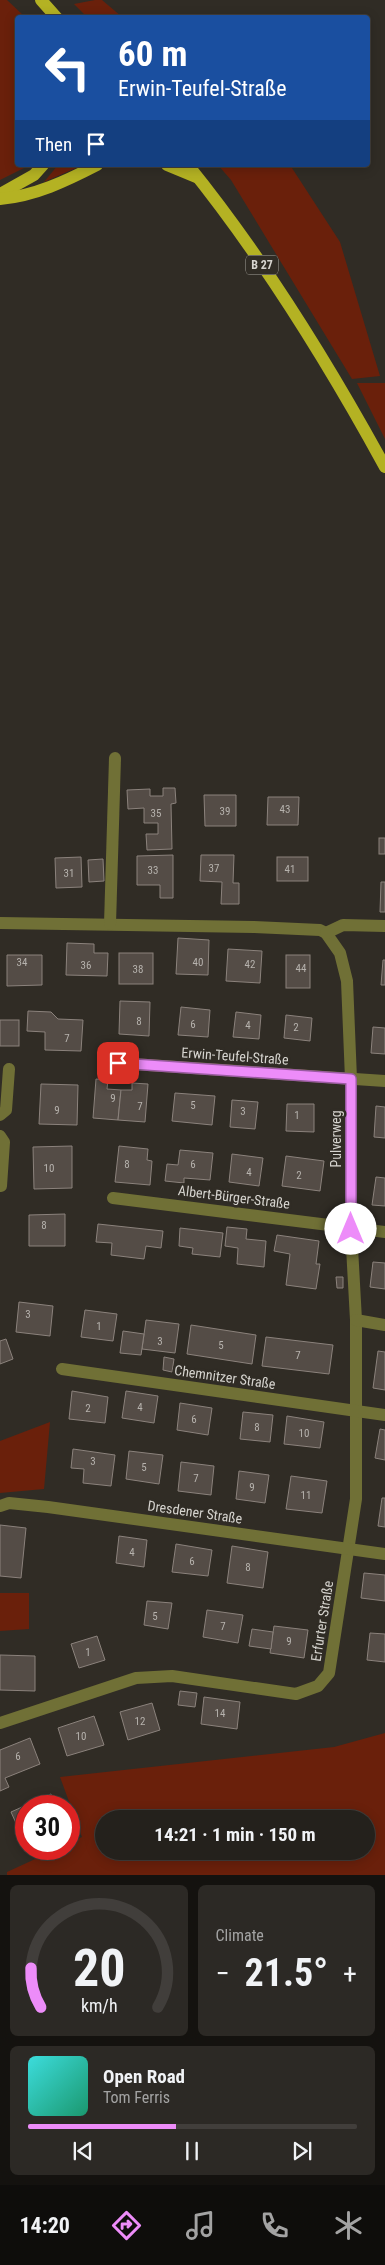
<!DOCTYPE html>
<meta charset="utf-8">
<style>
:root{--surface:#24211c;--page:#2c2925;--text:#f1f3f6;--muted:#a3a3a3;--line:#413e3b;--accent:#ed8cf9}
body{margin:0;font-family:"Roboto Condensed",sans-serif;background:var(--page);color:var(--text);height:100vh;display:flex;flex-direction:column;font-size:19px;white-space:nowrap}
*{box-sizing:border-box;margin:0}
p{font-size:16px;color:var(--muted)}
.icon{flex:none;width:28px;height:28px;fill:none;stroke:currentColor;stroke-width:2;stroke-linecap:round;stroke-linejoin:round}
.map{position:relative;height:1875px;overflow:hidden}
.side{display:flex;flex-direction:column;gap:10px;padding:10px;background:#14120f;flex:1}
.side>*{flex:none}
.top-card{position:absolute;left:15px;top:15px;width:355px;height:152px;border-radius:5px;box-shadow:0 2px 12px #0003,0 0 0 1px var(--line);background:#1a4fa0;color:#fff;overflow:hidden}
.speed{position:absolute;left:15px;top:1795px;display:flex;gap:10px;font-size:25px;font-weight:700;text-align:center}
.speed>*{display:grid;place-content:center;width:65px;height:65px;border-radius:50%;background:var(--surface);box-shadow:0 2px 12px #0003,0 0 0 1px var(--line);line-height:1}
.speed .limit{border:8px solid #d22;background:#fff;color:#111}
.pin{position:absolute;display:grid;place-items:center;width:42px;height:42px;color:#fff;margin:-21px;border-radius:10px;box-shadow:0 2px 8px #0006}
.me{position:absolute;width:55px;margin:-28px;rotate:0deg;stroke-linejoin:round;filter:drop-shadow(0 0 4px #0008)}
.turn{display:flex;align-items:center;gap:18px;height:105px;padding:0 20px;font-size:22px}
.turn .icon{width:65px;height:65px;stroke-width:2.5}
.turn b{display:block;font-size:35px;line-height:42px}
.then{display:flex;align-items:center;height:48px;padding:0 20px;background:#0003;gap:10px;font-size:19px}
.big{font-size:38px;font-weight:700;line-height:1.1}
.side .tile{flex:1;display:flex;flex-direction:column;justify-content:center;gap:8px;min-width:0;padding:0 18px;border-radius:8px;background:var(--page)}
.side .dial{align-items:center;gap:0}
.dial svg{height:130px;overflow:visible;fill:none;stroke:var(--line);stroke-width:7;stroke-linecap:round;text-anchor:middle}
.dial text{fill:var(--text);stroke:none}
.song{display:flex;align-items:center;gap:15px}
.cover{width:60px;height:60px;border-radius:8px;background:linear-gradient(135deg,hsl(180 70% 55%),hsl(160 70% 35%))}
.played{height:5px;border-radius:2px;background:linear-gradient(90deg,var(--accent) 45%,var(--line) 45%)}
.keys{display:flex;justify-content:space-around;direction:ltr}
.heat{display:flex;justify-content:space-between;align-items:center;font-size:28px;direction:ltr}
.side .tiles{flex:1;display:grid;gap:10px;grid-template-columns:1fr 1fr}
.tile:last-child{grid-column:span 2}
.trip{position:absolute;left:95px;top:1810px;width:280px;height:50px;border-radius:25px;background:var(--surface);box-shadow:0 2px 12px #0003,0 0 0 1px var(--line);font-weight:700;line-height:50px;text-align:center}
.dock{display:flex;height:80px;justify-content:space-around;align-items:center;background:#0e0d0b;color:var(--muted)}
.dock .icon{width:35px;height:35px}
.dock .current{color:var(--accent)}
.dock b{font-size:22px;color:var(--text)}
.map>svg:first-child{display:block}
.green{fill:#6a200b;fill-rule:evenodd}
.building{fill:#544c46;stroke:#8b827c}
.lines{fill:none;stroke-linecap:round;stroke-linejoin:round}
.minor{stroke:#707036;stroke-width:12}
.major{stroke:#b4b223;stroke-width:12}
.route-casing{stroke:#9a5ba2;stroke-width:12}
.route{stroke:#ed8cf9;stroke-width:9}
.labels{text-anchor:middle;dominant-baseline:central;stroke-width:5;stroke-linejoin:round;paint-order:stroke}
.number-label{font-size:11px;fill:#b6b2ad}
.shield{fill:#302c25;stroke:#a4a29c;stroke-width:1}
.shield-label{font-size:12px;font-weight:bold;fill:#d6d4cf}
.street-label{font-size:14px;fill:#d6d4cf;stroke:#302c25}
</style>
<div class="map">
<svg width="385" height="1875" viewBox="0 0 385 1875">
<rect width="100%" height="100%" fill="#302c25"/>
<!-- green -->
<g class="green">
<path d="M0 0H7L25 17 18 18V165H30L0 180Z"/>
<path d="M95 0H102L122 17H87L74 4Z"/>
<path d="M58 165H83L44 182Z"/>
<path d="M218 165H290L340 242 380 376 352 379 231 180Z"/>
<path d="M357 383H385V439Z"/>
<path d="M50 1422 44 1489 0 1493V1441Z"/>
<path d="M0 1593H29V1629L0 1631Z"/>
<path d="M385 1733V1875H7V1872L57 1849H69V1843L82 1837 60 1777 334 1747ZM104 1819H366V1851H104Z"/>
</g>
<!-- building -->
<g class="building">
<path d="M163 788H175L176 803 171 804 172 849 147 850 146 834H158V823H144V808L128 809 127 790 150 789V796H163Z"/>
<path d="M204 795H236V826H205Z"/>
<path d="M268 797H299L298 825H267Z"/>
<rect x="379" y="838" width="6" height="16"/>
<path d="M173 855V898H160V885H137V856Z"/>
<path d="M201 855H234L233 883H239V904H221L222 882 200 881Z"/>
<path d="M81 857 82 887 56 888 55 858Z"/>
<rect x="277" y="857" width="31" height="24"/>
<path d="M103 859 104 881 89 882 88 860Z"/>
<path d="M381 882H385V912H380Z"/>
<path d="M178 938 209 940 208 975 176 974Z"/>
<path d="M67 943 94 944V953H108L107 976 66 975Z"/>
<path d="M228 949 262 951 260 983 226 981Z"/>
<rect x="119" y="953" width="34" height="31"/>
<path d="M7 955H42V985L7 986Z"/>
<rect x="286" y="955" width="24" height="33"/>
<path d="M383 960H385V985H381Z"/>
<path d="M120 1001 150 1002 149 1036 119 1034Z"/>
<path d="M181 1007 210 1010 208 1037 178 1035Z"/>
<path d="M28 1011 51 1012 58 1019 83 1020 81 1051 45 1050V1032L27 1031Z"/>
<path d="M236 1012 261 1015 259 1039 233 1037Z"/>
<path d="M286 1015 312 1018 310 1041 284 1038Z"/>
<rect x="0" y="1020" width="19" height="26"/>
<path d="M373 1027 385 1028V1054L371 1053Z"/>
<path d="M96 1079 108 1080 107 1089 121 1090 118 1120 93 1118Z"/>
<path d="M132 1083 148 1084 145 1122 118 1120 121 1090H132Z"/>
<path d="M41 1084 78 1085 77 1125 39 1124Z"/>
<path d="M175 1093 215 1096 212 1125 172 1121Z"/>
<path d="M232 1100 258 1102 255 1129 230 1127Z"/>
<path d="M287 1104H314V1132L286 1131Z"/>
<path d="M376 1106 385 1107V1138L374 1137Z"/>
<path d="M72 1146V1188L34 1189 33 1147Z"/>
<path d="M119 1146 148 1149 147 1160 152 1161 150 1185 115 1182Z"/>
<path d="M180 1150 213 1153 210 1180 184 1178V1183L165 1181 167 1164 178 1165Z"/>
<path d="M232 1154 263 1158 259 1186 229 1182Z"/>
<path d="M286 1156 324 1161 320 1191 282 1186Z"/>
<path d="M376 1177 385 1178V1206L372 1205Z"/>
<path d="M65 1214V1246H29V1215Z"/>
<path d="M98 1224 163 1231 161 1248 146 1246 144 1259 111 1255 112 1243 96 1242Z"/>
<path d="M227 1227 247 1229 246 1239 266 1241 264 1267 237 1264 238 1248 225 1246Z"/>
<path d="M180 1228 223 1233 220 1257 192 1254 193 1248 179 1246Z"/>
<path d="M277 1235 319 1241 316 1264H320L316 1289 286 1285 290 1254 274 1251Z"/>
<path d="M373 1262 385 1263V1289L370 1287Z"/>
<path d="M336 1277H343V1288H337Z"/>
<path d="M19 1302 53 1306 50 1336 16 1332Z"/>
<path d="M85 1310 117 1314 113 1341 81 1337Z"/>
<path d="M146 1320 179 1324 175 1353 142 1349Z"/>
<path d="M191 1325 256 1335 252 1364 187 1354Z"/>
<path d="M123 1331 144 1334 141 1355 120 1353Z"/>
<path d="M266 1337 333 1345 329 1374 262 1366Z"/>
<path d="M6 1339 13 1359 0 1364V1341Z"/>
<path d="M378 1351 385 1352V1390L373 1388Z"/>
<path d="M164 1357 174 1359 172 1372 163 1370Z"/>
<path d="M72 1391 108 1397 105 1423 69 1419Z"/>
<path d="M126 1391 158 1396 154 1423 122 1418Z"/>
<path d="M180 1403 212 1408 208 1435 177 1430Z"/>
<path d="M243 1412 273 1415 270 1442 240 1439Z"/>
<path d="M287 1416 324 1422 320 1448 284 1444Z"/>
<path d="M380 1429 385 1430V1460L375 1458Z"/>
<path d="M73 1449 115 1455 111 1486 83 1483 84 1469 71 1468Z"/>
<path d="M129 1451 163 1455 159 1484 126 1479Z"/>
<path d="M181 1462 214 1466 211 1495 178 1491Z"/>
<path d="M239 1471 269 1475 265 1503 236 1499Z"/>
<path d="M291 1476 327 1481 322 1513 286 1509Z"/>
<path d="M382 1498H385V1527L378 1526Z"/>
<path d="M0 1525 26 1528 21 1578 0 1576Z"/>
<path d="M119 1536 147 1540 144 1567 116 1563Z"/>
<path d="M176 1544 212 1550 208 1576 172 1572Z"/>
<path d="M232 1546 268 1552 263 1588 227 1583Z"/>
<path d="M364 1573 385 1575V1601L361 1598Z"/>
<path d="M147 1601 172 1603 168 1629 144 1625Z"/>
<path d="M207 1610 243 1615 238 1643 203 1637Z"/>
<path d="M274 1626 308 1630 304 1658 270 1653Z"/>
<path d="M252 1629 273 1632 271 1649 249 1646Z"/>
<path d="M370 1633 385 1634V1662L367 1660Z"/>
<path d="M97 1636 105 1660 79 1668 71 1644Z"/>
<path d="M0 1655 35 1656V1691L0 1690Z"/>
<path d="M180 1691 197 1693 195 1707 178 1705Z"/>
<path d="M204 1697 240 1702 237 1729 201 1724Z"/>
<path d="M152 1703 160 1730 128 1740 120 1712Z"/>
<path d="M94 1716 104 1745 67 1756 58 1728Z"/>
<path d="M30 1738 40 1764 5 1778 9 1787 0 1791V1750Z"/>
<path d="M51 1794 56 1806H26V1840L24 1841 11 1812Z"/>
</g>
<g class="lines">
<!-- minor -->
<g class="minor">
<path d="M0 923 254 927 320 930 326 933 340 953 347 981 351 1079V1229L356 1320V1499L329 1673 318 1686 296 1694 172 1676 136 1678 0 1723"/>
<path d="M110 924 115 758"/>
<path d="M326 933 343 925 385 926"/>
<path d="M118 1063 385 1081"/>
<path d="M0 1115 6 1110 9 1069"/>
<path d="M0 1136 4 1142 1 1186"/>
<path d="M113 1198 385 1232"/>
<path d="M356 1320 385 1325"/>
<path d="M62 1369 385 1415"/>
<path d="M0 1506 9 1503 48 1507 385 1554"/>
</g>
<!-- major -->
<g class="major">
<path d="M41 0 57 18"/>
<path d="M167 165 196 177"/>
<path d="M188 165C264 259 327 361 385 467"/>
<path d="M0 194 34 175 43 165"/>
<path d="M0 199C35 196 66 181 97 165"/>
</g>
</g>
<g class="lines">
<!-- route casing -->
<g class="route-casing">
<path id="route" d="M118 1063 351 1079V1229"/>
</g>
<!-- route -->
<use href="#route" class="route"/>
</g>
<g class="labels">
<!-- number labels -->
<g class="number-label">
<text x="285" y="809">43</text>
<text x="225" y="811">39</text>
<text x="156" y="813">35</text>
<text x="214" y="868">37</text>
<text x="290" y="869">41</text>
<text x="153" y="870">33</text>
<text x="69" y="873">31</text>
<text x="22" y="962">34</text>
<text x="198" y="962">40</text>
<text x="250" y="964">42</text>
<text x="86" y="965">36</text>
<text x="301" y="968">44</text>
<text x="138" y="969">38</text>
<text x="139" y="1021">8</text>
<text x="193" y="1024">6</text>
<text x="248" y="1025">4</text>
<text x="296" y="1027">2</text>
<text x="67" y="1038">7</text>
<text x="113" y="1098">9</text>
<text x="193" y="1105">5</text>
<text x="140" y="1106">7</text>
<text x="57" y="1110">9</text>
<text x="243" y="1111">3</text>
<text x="297" y="1115">1</text>
<text x="127" y="1164">8</text>
<text x="193" y="1164">6</text>
<text x="49" y="1168">10</text>
<text x="249" y="1172">4</text>
<text x="299" y="1175">2</text>
<text x="44" y="1225">8</text>
<text x="28" y="1314">3</text>
<text x="99" y="1326">1</text>
<text x="160" y="1341">3</text>
<text x="221" y="1345">5</text>
<text x="298" y="1355">7</text>
<text x="140" y="1407">4</text>
<text x="88" y="1408">2</text>
<text x="194" y="1419">6</text>
<text x="257" y="1427">8</text>
<text x="304" y="1433">10</text>
<text x="93" y="1461">3</text>
<text x="144" y="1467">5</text>
<text x="196" y="1478">7</text>
<text x="252" y="1487">9</text>
<text x="306" y="1495">11</text>
<text x="132" y="1552">4</text>
<text x="192" y="1561">6</text>
<text x="248" y="1567">8</text>
<text x="155" y="1616">5</text>
<text x="223" y="1626">7</text>
<text x="289" y="1641">9</text>
<text x="88" y="1652">1</text>
<text x="220" y="1713">14</text>
<text x="140" y="1721">12</text>
<text x="81" y="1736">10</text>
<text x="18" y="1756">6</text>
</g>
<!-- shield labels -->
<rect class="shield" x="246" y="255.5" width="32" height="19" rx="4"/>
<g class="shield-label">
<text x="262" y="265">B 27</text>
</g>
<!-- street labels -->
<g class="street-label">
<text transform="translate(235 1056) rotate(4)">Erwin-Teufel-Straße</text>
<text transform="translate(336 1139) rotate(-90)">Pulverweg</text>
<text transform="translate(234 1197) rotate(7)">Albert-Bürger-Straße</text>
<text transform="translate(225 1377) rotate(8)">Chemnitzer Straße</text>
<text transform="translate(195 1512) rotate(8)">Dresdener Straße</text>
<text transform="translate(322 1621) rotate(-81)">Erfurter Straße</text>
</g>
</g>
</svg>
<div class="speed"><div class="limit">30</div></div>
<div class="pin" style="left:118px;top:1063px;background:#d93025"><svg class="icon" aria-label="arrive" viewBox="0 0 24 24"><path d="M6 21V4h12l-3 4 3 4H6"/></svg></div>
<svg class="me" style="left:351px;top:1229px" viewBox="-20 -20 40 40"><circle r="19" fill="#fff"/><path d="M0-13L10 11 0 6-10 11z" fill="#ed8cf9"/></svg>
<div class="trip">14:21 · 1 min · 150 m</div>
<div class="top-card">
<div class="turn"><svg class="icon" aria-label="left" viewBox="0 0 24 24"><path d="M17 20v-9H6M10 6l-5 5 5 5"/></svg><div><b>60 m</b>Erwin-Teufel-Straße</div></div>
<div class="then">Then<svg class="icon" aria-label="arrive" viewBox="0 0 24 24"><path d="M6 21V4h12l-3 4 3 4H6"/></svg></div>
</div>
</div>
<section class="side">
<div class="tiles">
<div class="tile dial"><svg viewBox="0 0 100 80">
<path d="M14 69A42 42 0 1 1 86 69"/>
<path d="M14 69A42 42 0 0 1 8 45" stroke="#ed8cf9"/>
<text x="50" y="56" font-size="32" font-weight="700">20</text>
<text x="50" y="72" font-size="11">km/h</text>
</svg></div>
<div class="tile"><p>Climate</p>
<div class="heat"><a>−</a><b class="big">21.5°</b><a>+</a></div>
</div>
<div class="tile">
<div class="song"><i class="cover"></i><div><b>Open Road</b><p>Tom Ferris</p></div></div>
<div class="played"></div>
<div class="keys"><svg class="icon" aria-label="previous" viewBox="0 0 24 24"><path d="M18 5L8 12l10 7zM5 5v14"/></svg><svg class="icon" aria-label="pause" viewBox="0 0 24 24"><path d="M8 5v14M16 5v14"/></svg><svg class="icon" aria-label="next" viewBox="0 0 24 24"><path d="M6 5l10 7-10 7zM19 5v14"/></svg></div>
</div>
</div>
</section>
<nav class="dock">
<b>14:20</b>
<svg class="icon current" aria-label="directions" viewBox="0 0 24 24"><path d="M12 3l9 9-9 9-9-9zM9 14v-3h6M13 9l2 2-2 2"/></svg>
<svg class="icon" aria-label="music" viewBox="0 0 24 24"><path d="M9 18V5l10-2v13"/><circle cx="6" cy="18" r="3"/><circle cx="16" cy="16" r="3"/></svg>
<svg class="icon" aria-label="phone" viewBox="0 0 24 24"><path d="M5 4h4l2 5-3 2q2 4 5 5l2-3 5 2v4C11 20 4 13 5 4z"/></svg>
<svg class="icon" aria-label="climate" viewBox="0 0 24 24"><path d="M12 3v18M4 7l16 10M4 17L20 7"/></svg>
</nav>
